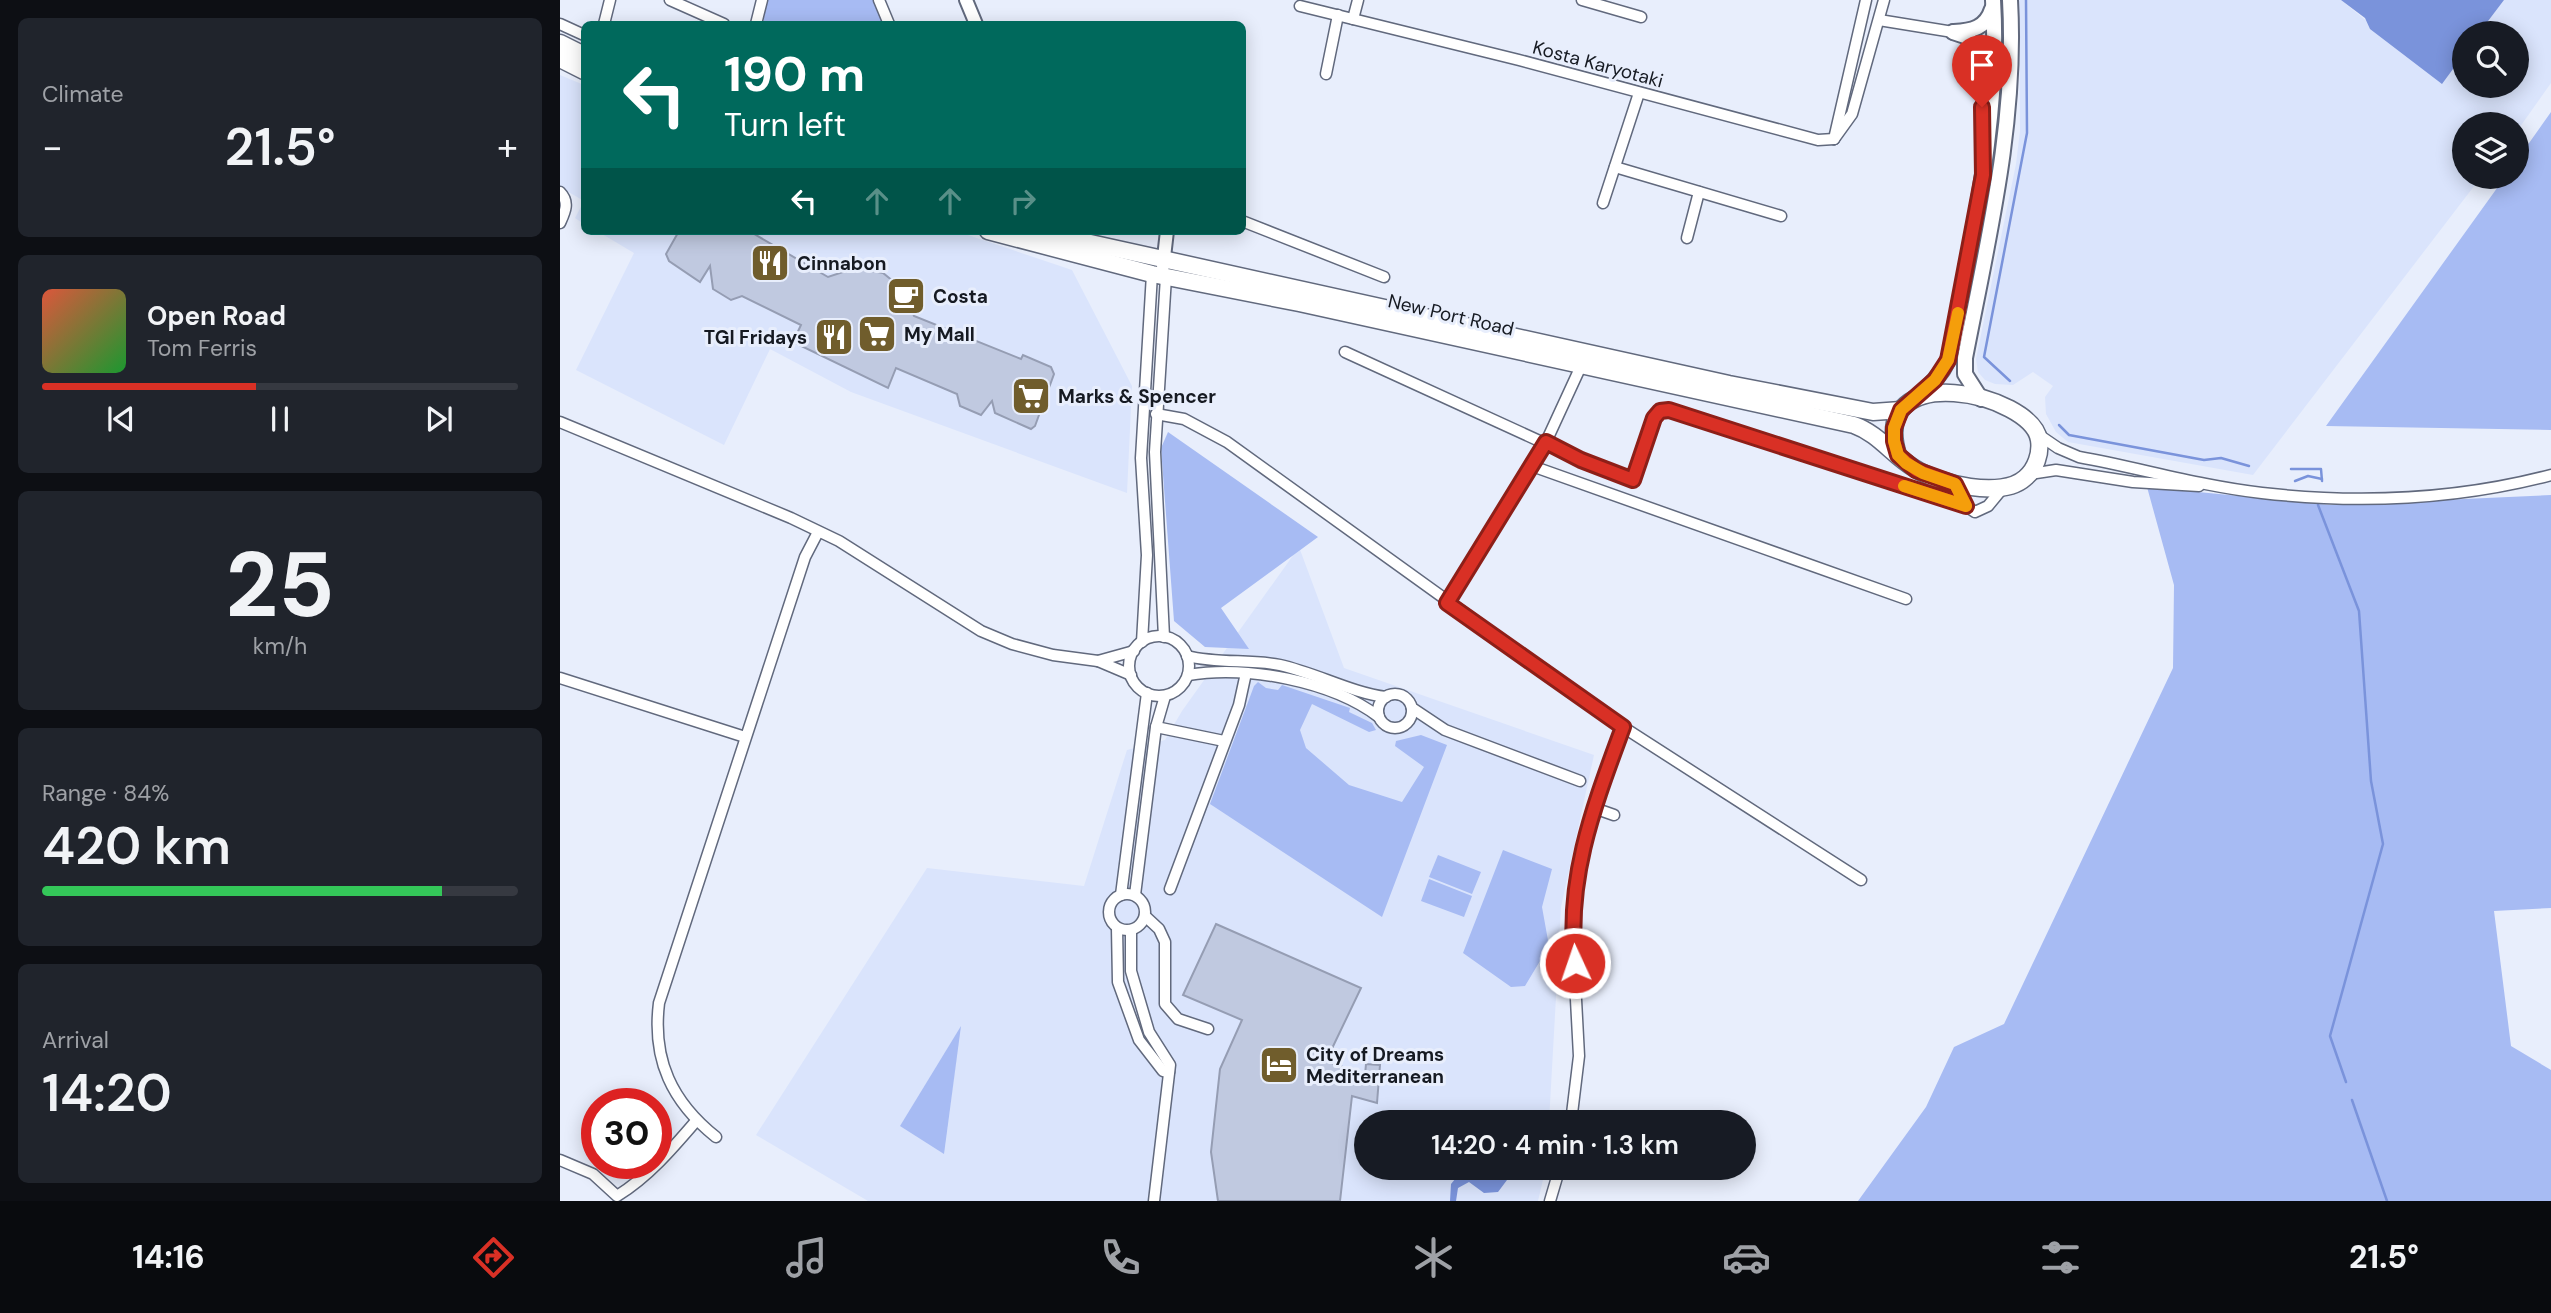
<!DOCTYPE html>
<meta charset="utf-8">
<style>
:root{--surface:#171b24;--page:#20242c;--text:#f1f3f6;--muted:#9ea1a6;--line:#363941;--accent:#d93025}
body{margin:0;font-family:"DM Sans",sans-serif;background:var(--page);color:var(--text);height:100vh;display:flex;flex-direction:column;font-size:26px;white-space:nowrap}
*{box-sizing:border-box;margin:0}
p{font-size:23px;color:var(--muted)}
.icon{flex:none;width:38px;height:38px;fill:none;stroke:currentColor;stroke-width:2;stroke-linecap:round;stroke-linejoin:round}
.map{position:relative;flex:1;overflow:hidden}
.side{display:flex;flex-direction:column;gap:18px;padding:18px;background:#0d0f14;width:560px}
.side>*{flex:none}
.banner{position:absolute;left:21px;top:21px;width:665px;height:214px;border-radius:10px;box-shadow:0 4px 18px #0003;background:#00695c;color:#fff;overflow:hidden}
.tools{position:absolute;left:1892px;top:21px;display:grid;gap:14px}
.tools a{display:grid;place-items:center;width:77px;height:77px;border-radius:50%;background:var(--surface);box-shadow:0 4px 18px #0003;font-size:35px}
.speed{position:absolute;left:21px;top:1088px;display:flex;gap:14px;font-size:35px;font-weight:700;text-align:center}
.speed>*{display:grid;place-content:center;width:91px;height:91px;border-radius:50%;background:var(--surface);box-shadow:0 4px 18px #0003;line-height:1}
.speed .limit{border:10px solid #d22;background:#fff;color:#111}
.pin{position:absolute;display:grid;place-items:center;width:60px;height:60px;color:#fff;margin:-72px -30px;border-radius:50% 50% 50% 0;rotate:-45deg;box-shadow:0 0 7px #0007}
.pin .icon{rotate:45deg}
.me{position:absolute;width:77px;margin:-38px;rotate:357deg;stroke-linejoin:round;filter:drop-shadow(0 0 5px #0008)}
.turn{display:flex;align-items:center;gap:24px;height:147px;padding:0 28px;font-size:32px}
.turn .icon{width:91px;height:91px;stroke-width:2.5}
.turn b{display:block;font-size:49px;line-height:60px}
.lanes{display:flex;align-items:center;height:66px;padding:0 28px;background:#0003;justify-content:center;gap:35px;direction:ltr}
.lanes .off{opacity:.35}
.big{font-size:52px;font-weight:600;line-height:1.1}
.side .card{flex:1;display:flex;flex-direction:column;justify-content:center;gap:10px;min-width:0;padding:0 24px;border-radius:10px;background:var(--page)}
.side .dial{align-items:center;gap:0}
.dial b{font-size:91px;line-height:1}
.song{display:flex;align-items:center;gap:21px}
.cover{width:84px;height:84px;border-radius:10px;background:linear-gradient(135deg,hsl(10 70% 55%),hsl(130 70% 35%))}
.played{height:7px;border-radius:4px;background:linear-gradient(90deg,var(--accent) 45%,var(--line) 45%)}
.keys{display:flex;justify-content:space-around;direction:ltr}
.heat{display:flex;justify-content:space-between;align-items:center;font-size:38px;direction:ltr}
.charge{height:10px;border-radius:5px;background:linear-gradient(90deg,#34c759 84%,var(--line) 0)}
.trip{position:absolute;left:794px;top:1110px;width:402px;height:70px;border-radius:35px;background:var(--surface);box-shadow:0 4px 18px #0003;font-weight:600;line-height:70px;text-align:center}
.tabs{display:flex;height:112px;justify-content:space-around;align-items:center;background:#090b0e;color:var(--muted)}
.tabs .icon{width:49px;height:49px}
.tabs .selected{color:var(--accent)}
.tabs b{font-size:32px;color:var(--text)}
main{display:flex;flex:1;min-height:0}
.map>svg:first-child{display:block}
.built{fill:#dae4fc}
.green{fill:#a7bbf3}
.water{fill:#7a93db}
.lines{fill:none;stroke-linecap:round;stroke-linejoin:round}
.stream{stroke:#7a93db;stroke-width:2.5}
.building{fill:#c0c9e0;stroke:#959db3;stroke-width:2}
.minor-casing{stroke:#61697d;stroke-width:13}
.tertiary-casing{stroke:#61697d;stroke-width:16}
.secondary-casing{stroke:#61697d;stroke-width:18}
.primary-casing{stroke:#61697d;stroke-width:19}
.minor{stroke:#fff;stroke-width:10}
.tertiary{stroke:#fff;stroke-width:12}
.secondary{stroke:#fff;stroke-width:14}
.primary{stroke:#fff;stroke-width:16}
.route-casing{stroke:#8d1f18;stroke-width:18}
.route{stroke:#d93025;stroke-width:12}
.slow{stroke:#f59e0b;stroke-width:12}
.labels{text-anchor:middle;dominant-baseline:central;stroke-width:6;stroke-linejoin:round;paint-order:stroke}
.street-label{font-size:19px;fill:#161a22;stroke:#e8eefc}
.poi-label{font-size:19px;font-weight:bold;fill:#161a22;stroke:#e8eefc;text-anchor:start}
</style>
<main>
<section class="side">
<div class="card"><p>Climate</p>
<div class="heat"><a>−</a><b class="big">21.5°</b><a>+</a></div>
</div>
<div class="card">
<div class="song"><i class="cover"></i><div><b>Open Road</b><p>Tom Ferris</p></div></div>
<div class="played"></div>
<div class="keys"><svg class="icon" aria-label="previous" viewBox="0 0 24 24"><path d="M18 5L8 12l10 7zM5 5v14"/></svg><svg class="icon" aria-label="pause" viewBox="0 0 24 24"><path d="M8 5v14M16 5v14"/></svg><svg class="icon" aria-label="next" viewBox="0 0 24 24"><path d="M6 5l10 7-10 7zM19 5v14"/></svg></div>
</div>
<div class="card dial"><b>25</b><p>km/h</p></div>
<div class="card"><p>Range · 84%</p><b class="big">420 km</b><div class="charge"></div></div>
<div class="card"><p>Arrival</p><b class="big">14:20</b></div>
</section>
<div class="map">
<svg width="1991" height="1201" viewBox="0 0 1991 1201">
<rect width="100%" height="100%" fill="#e8eefc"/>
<!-- built -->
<g class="built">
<path d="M1459 0H1781L1882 83 1904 54V86H1956V33H1919L1944 0H1991V83L1957 131 1956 124H1904V177H1921L1693 475 1508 442 1496 432 1486 414 1485 397 1493 386 1473 372 1453 385 1435 384 1425 380 1418 372 1416 359 1456 164 1460 131Z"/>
<path d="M0 75 24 85V224L15 218 24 201 0 187Z"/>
<path d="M37 231H396L512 270 572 386 567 493 291 392 210 349 164 445 16 370 74 253Z"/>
<path d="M739 547 784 668 1034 755 1001 907 989 1122H807V1167H986L978 1201H308L196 1135 367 868 524 886 567 750 605 740 622 711Z"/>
</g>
<!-- green -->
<g class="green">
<path d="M207 0H313L323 24H203Z"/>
<path d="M1991 112V430L1766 426 1945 177H1956L1957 160Z"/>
<path d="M608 432 758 537 661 608 689 649 645 647 614 621 601 448Z"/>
<path d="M1587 487 1770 505 1991 495V908L1934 911 1951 1046 1991 1070V1201H1298L1366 1107 1394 1047 1444 1024 1613 668 1614 585Z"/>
<path d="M698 682 706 688 718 690 722 685 790 708 789 712 812 723 816 730 809 732 752 704 740 730 746 748 789 785 842 802 864 767 835 746 836 741 861 735 887 745 822 917 650 804 694 686Z"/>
<path d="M943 850 992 869 982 907 989 946 965 986 951 987 903 953Z"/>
<path d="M878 855 921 872 912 894 869 877Z"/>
<path d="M869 879 912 896 904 917 861 901Z"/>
<path d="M401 1026 384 1154 340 1126Z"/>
</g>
<!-- water -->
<g class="water">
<path d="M1781 0H1944L1919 33H1904V54L1882 84 1810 29 1805 18Z"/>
<path d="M899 1167H940L947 1180 938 1192 924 1193 909 1182 898 1188 896 1201H890L891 1184 900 1173Z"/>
</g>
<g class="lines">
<!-- stream -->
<g class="stream">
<path d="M1450 381 1424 357 1467 133 1466 0"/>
<path d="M1499 425 1509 435 1644 460 1661 458 1689 466"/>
<path d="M1731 469H1761L1762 481"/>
<path d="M1735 481 1748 476 1762 479"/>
<path d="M1758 505 1799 611 1811 781 1823 844 1770 1036 1786 1082"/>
<path d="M1792 1100 1827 1201"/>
</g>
</g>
<!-- building -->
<g class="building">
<path d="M119 231H189L268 277 295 268 323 273 344 290 354 316 461 359 463 355 491 367 494 374 475 426 471 429 435 413 432 401 421 415 400 406 397 394 336 368 328 388 233 342 241 325 182 296 171 300 153 289 150 266 140 282 109 261 106 254Z"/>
<path d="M656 924 801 988 766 1061 805 1075 806 1064 820 1065 817 1103 792 1096 780 1201H658L651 1152 660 1069 682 1020 623 995Z"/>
</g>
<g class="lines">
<!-- minor casing -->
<g class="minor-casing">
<g id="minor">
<path d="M110 0 164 24"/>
<path d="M319 0 329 24"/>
<path d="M1022 0 1081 17"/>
<path d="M740 6 959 60 1258 140 1274 139"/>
<path d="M793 19 798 0"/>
<path d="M1319 20 1393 32"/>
<path d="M0 24 24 35"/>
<path d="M44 24 50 0"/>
<path d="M196 24 202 0"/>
<path d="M766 74 778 15"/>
<path d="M1274 139 1292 114 1324 0"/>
<path d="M1274 139 1306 0"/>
<path d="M1055 167 1221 216"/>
<path d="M0 192C10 202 5 212 0 223"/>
<path d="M1043 203 1079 93"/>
<path d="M682 221 824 277"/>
<path d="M1127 238 1139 192"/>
<path d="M785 352 1021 460 1073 480 1094 417 1100 411 1109 410 1406 506 1415 512 1428 506 1442 489"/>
<path d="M596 414 624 419 667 442 1063 727 1301 880"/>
<path d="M0 422 231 518 279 541 421 631 452 644 493 655 538 661 571 675"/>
<path d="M1479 435 1498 448 1519 457C1580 468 1640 486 1702 493 1799 504 1896 500 1991 475"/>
<path d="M972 466 1346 599"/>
<path d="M1470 474 1496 470 1573 482 1639 486"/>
<path d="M887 603 986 442 1021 366"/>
<circle cx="599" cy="666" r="30"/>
<path d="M604 637 595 452 606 277"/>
<path d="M582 642 587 555 581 458 592 274"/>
<path d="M627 656C658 664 690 659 720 665 756 673 792 693 826 697"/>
<path d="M538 661 574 651"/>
<path d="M628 675C686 665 772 681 819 717"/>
<path d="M0 678 185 737"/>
<circle cx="835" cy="711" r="17"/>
<path d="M852 708 885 730 1020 781"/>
<path d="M596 727 664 741"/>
<path d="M1034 808 1054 815"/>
<path d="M610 889 679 705 686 673"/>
<circle cx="567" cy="912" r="18"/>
<path d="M561 895 587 693"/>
<path d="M575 895 596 727 605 696"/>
<path d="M585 916 599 929 605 942V1004L618 1019 648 1029"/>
<path d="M557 928 558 982 579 1040 603 1071 609 1072"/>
<path d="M571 930V971L589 1032 610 1065 594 1201"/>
<path d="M1011 1122 1019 1056 1013 943 1015 882 1022 847 1063 727"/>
<path d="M156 1137C112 1102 92 1060 99 1003L245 557 258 532"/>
<path d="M0 1160 33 1174 57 1196C88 1177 112 1149 136 1121"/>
<path d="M990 1201 1000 1167"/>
</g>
</g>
<!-- tertiary casing -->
<g class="tertiary-casing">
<g id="tertiary">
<path d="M406 0 416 24"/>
<path d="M603 266 607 231"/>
</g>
</g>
<!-- secondary casing -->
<g class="secondary-casing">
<g id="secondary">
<path d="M1393 32 1405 36 1420 49 1423 78"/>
<path d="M1394 32C1412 31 1426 28 1432 9"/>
<path d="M1360 395C1370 385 1381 375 1387 362 1397 341 1398 311 1403 288 1421 194 1439 96 1433 0"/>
<path d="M1421 399 1405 374V358C1428 239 1457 122 1450 0"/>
</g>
</g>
<!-- primary casing -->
<g class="primary-casing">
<g id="primary">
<path d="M0 43 24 55"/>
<path d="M0 59 24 71"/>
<path d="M428 231 592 274 739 303 1294 425C1319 434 1332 455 1354 468 1378 484 1442 499 1465 478 1476 469 1481 453 1479 440 1472 393 1307 357 1338 455"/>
<path d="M476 231 1169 384 1313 412 1341 410"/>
</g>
</g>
<!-- minor -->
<use href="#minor" class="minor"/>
<!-- tertiary -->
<use href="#tertiary" class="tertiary"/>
<!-- secondary -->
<use href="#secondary" class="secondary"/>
<!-- primary -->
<use href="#primary" class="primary"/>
</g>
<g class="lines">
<!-- route casing -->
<g class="route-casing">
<path id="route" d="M1015 963C1006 877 1034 806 1063 727L887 603 986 442 1021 460 1073 480 1094 418 1100 411 1109 410 1406 506 1395 484 1356 470 1338 455 1334 441V428L1341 410 1375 380 1388 360 1423 175 1422 107"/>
</g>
<!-- route -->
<use href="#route" class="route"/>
<!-- slow -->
<path class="slow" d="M1344 486 1406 506 1395 484 1363 473 1346 463 1338 455 1334 441V428L1341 410 1375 380 1388 360 1398 313"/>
</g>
<!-- icons -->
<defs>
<g id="restaurant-square" transform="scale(2.0125)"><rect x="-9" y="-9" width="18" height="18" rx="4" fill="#705d2c" stroke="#e8eefc"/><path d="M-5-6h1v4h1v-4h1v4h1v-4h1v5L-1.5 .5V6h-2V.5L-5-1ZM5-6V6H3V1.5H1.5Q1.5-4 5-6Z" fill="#fff"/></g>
<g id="cafe-square" transform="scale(2.0125)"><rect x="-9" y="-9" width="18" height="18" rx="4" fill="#705d2c" stroke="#e8eefc"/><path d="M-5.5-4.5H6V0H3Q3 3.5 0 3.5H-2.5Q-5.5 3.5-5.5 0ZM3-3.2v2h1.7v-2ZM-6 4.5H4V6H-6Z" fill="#fff"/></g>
<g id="supermarket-square" transform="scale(2.0125)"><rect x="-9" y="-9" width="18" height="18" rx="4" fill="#705d2c" stroke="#e8eefc"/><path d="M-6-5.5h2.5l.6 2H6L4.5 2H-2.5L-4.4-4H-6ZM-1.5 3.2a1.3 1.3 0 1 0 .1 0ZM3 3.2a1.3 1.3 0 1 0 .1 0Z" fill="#fff"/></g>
<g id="hotel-square" transform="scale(2.0125)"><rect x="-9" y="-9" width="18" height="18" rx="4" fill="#705d2c" stroke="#e8eefc"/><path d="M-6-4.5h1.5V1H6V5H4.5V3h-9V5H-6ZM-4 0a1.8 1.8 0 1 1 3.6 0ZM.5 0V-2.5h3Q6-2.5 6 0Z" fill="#fff"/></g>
</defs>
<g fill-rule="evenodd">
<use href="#restaurant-square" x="210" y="263"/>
<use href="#cafe-square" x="346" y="296"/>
<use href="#supermarket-square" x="317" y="334"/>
<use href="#restaurant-square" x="274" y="337"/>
<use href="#supermarket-square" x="471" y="396"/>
<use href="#hotel-square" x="719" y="1065"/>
</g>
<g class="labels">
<!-- street labels -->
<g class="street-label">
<text transform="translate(1038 64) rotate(15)">Kosta Karyotaki</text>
<text transform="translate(891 315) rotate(13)">New Port Road</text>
</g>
<!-- poi labels -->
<g class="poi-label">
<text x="237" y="263">Cinnabon</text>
<text x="373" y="296">Costa</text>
<text x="344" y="334">My Mall</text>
<text x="247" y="337" text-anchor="end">TGI Fridays</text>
<text x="498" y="396">Marks &amp; Spencer</text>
<text x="746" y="1054">City of Dreams<tspan x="746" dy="22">Mediterranean</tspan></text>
</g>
</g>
</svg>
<div class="tools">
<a><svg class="icon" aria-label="search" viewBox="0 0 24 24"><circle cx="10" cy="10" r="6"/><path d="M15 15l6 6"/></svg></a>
<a><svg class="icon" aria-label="layers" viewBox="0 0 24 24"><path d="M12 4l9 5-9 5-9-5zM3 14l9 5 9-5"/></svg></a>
</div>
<div class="speed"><div class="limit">30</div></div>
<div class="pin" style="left:1422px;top:107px;background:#d93025"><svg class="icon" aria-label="arrive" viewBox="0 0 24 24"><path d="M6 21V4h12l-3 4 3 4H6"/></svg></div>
<svg class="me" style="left:1015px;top:963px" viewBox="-20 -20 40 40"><circle r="17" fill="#d93025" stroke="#fff" stroke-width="3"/><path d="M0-11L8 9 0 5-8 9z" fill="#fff"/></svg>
<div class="trip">14:20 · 4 min · 1.3 km</div>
<div class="banner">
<div class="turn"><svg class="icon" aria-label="left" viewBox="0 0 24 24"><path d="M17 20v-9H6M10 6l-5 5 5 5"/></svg><div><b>190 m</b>Turn left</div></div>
<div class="lanes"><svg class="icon" aria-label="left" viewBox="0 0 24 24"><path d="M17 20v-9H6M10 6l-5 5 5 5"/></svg><svg class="icon off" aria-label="ahead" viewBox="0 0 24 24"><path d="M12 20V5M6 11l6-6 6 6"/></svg><svg class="icon off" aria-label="ahead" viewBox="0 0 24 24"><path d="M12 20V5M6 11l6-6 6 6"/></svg><svg class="icon off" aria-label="right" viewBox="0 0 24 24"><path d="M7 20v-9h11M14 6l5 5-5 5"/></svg></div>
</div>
</div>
</main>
<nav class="tabs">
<b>14:16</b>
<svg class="icon selected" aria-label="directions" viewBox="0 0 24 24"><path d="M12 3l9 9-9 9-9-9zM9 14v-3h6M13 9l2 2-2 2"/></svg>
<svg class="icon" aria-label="music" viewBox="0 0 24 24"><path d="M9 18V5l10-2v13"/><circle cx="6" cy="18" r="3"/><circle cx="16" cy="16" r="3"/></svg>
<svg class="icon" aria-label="phone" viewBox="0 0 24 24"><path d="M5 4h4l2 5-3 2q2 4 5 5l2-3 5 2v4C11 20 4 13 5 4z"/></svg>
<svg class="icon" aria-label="climate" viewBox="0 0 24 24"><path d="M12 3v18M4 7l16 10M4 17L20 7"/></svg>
<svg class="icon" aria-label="car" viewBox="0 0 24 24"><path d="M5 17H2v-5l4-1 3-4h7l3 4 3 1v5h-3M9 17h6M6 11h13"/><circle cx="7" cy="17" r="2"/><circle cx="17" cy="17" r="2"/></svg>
<svg class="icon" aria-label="filters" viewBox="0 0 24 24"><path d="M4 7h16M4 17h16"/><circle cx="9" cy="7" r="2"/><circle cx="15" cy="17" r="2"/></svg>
<b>21.5°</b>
</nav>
